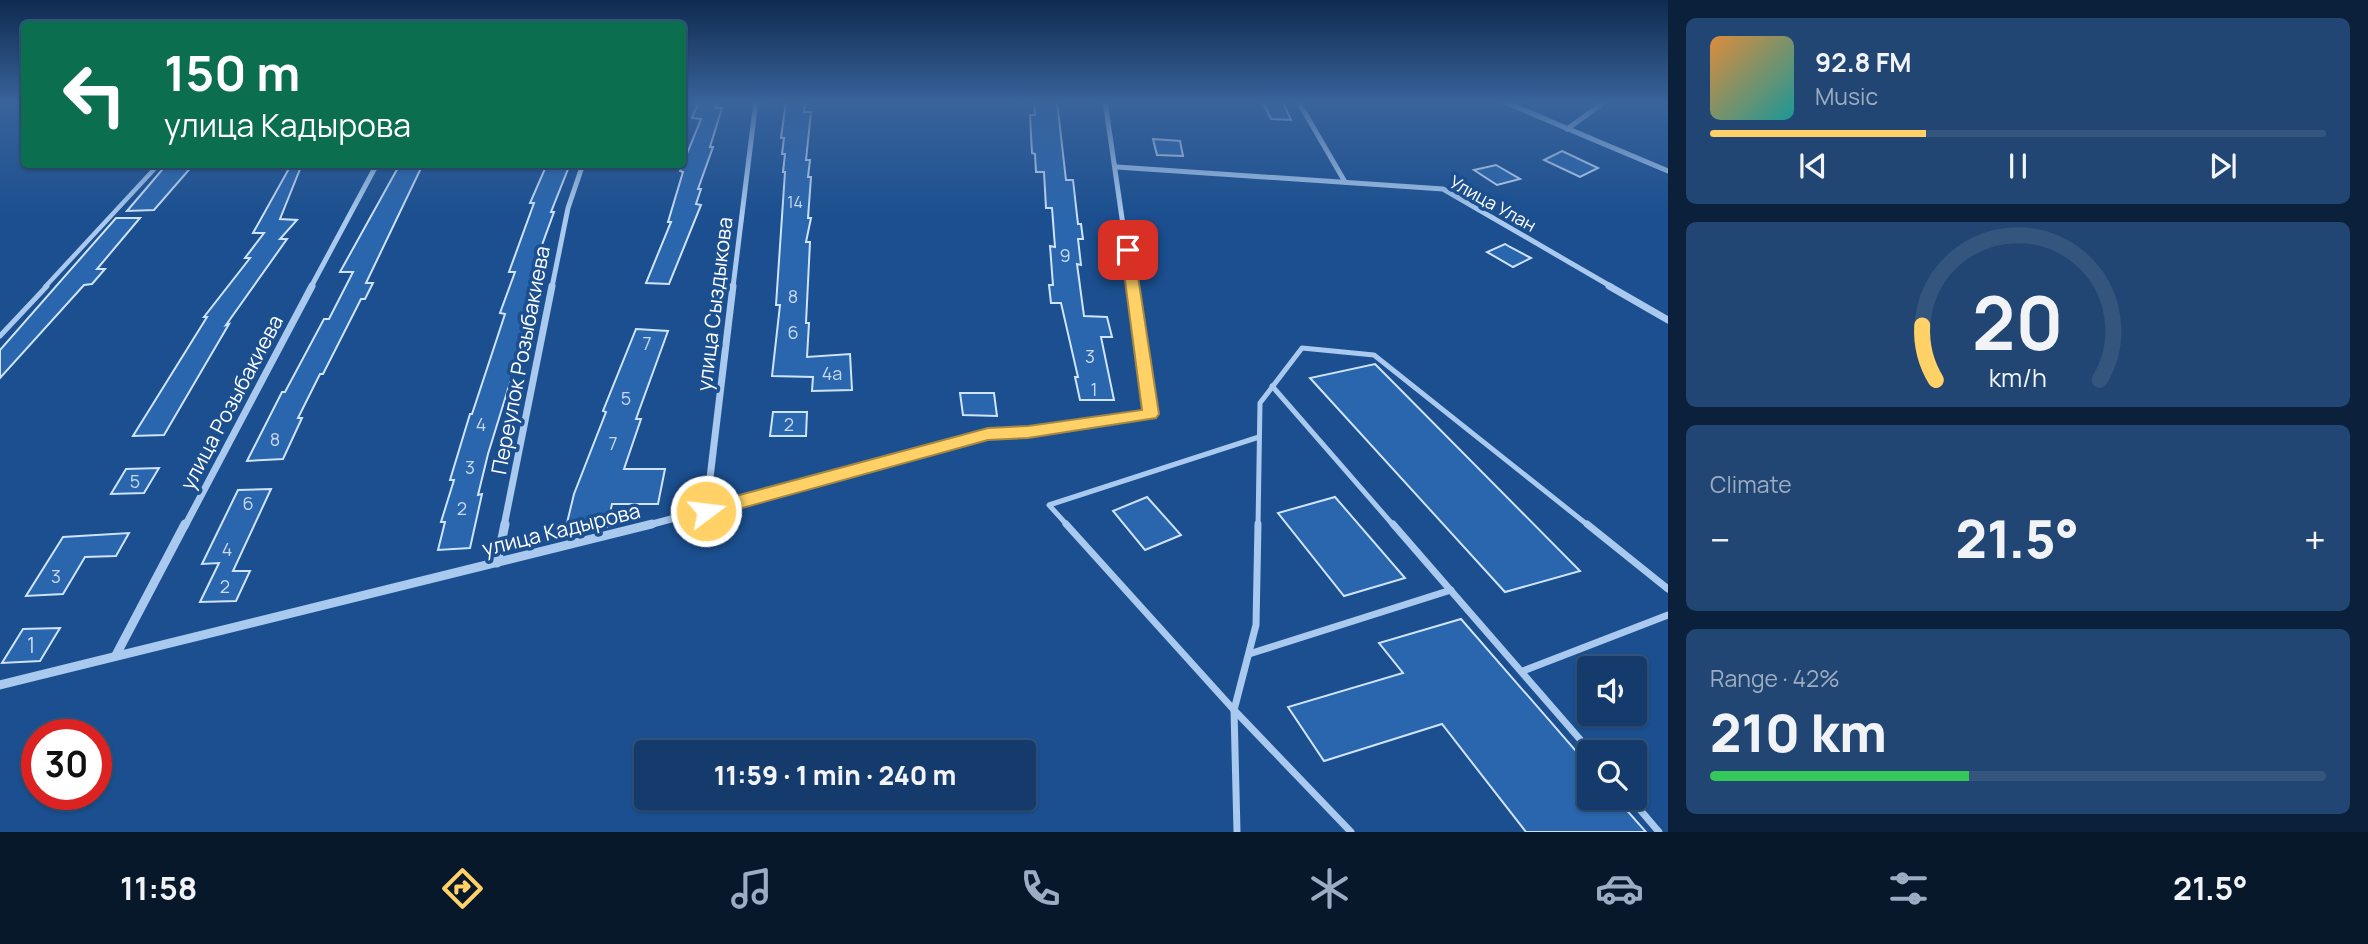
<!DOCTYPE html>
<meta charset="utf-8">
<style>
:root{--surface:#143b6b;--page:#214673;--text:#f1f3f6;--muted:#9dadc1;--line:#33557e;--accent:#ffd166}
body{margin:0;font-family:Manrope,sans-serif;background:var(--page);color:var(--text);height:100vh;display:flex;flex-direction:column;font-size:26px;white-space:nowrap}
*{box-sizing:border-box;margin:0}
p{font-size:23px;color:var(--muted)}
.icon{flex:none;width:38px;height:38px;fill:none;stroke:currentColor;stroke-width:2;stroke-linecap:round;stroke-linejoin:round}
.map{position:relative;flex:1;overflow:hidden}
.details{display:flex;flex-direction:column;gap:18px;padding:18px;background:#0b203b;width:700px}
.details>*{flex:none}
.top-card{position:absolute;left:21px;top:21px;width:665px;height:147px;border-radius:7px;box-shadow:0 2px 5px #0004,0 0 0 2px var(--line);background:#0b6e4f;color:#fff;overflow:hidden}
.buttons{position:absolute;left:1577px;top:656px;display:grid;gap:14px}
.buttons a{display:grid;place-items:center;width:70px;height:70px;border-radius:7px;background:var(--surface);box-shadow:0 2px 5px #0004,0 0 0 2px var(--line);font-size:35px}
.speed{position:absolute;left:21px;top:719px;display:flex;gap:14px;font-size:35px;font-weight:700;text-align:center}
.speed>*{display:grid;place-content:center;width:91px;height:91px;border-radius:50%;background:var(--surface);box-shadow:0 2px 5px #0004,0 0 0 2px var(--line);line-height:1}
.speed .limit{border:10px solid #d22;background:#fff;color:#111}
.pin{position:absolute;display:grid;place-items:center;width:60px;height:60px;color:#fff;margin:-30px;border-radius:14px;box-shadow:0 4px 10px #0006}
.me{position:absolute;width:77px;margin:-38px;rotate:75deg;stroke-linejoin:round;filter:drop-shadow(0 0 5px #0008)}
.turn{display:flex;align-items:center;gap:24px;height:147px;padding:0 28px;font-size:32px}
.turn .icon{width:91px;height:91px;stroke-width:2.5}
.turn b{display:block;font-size:49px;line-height:60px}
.big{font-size:52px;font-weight:800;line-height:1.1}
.details .tile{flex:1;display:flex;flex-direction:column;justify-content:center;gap:10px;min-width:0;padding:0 24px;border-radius:10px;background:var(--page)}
.details .dial{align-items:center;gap:0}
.dial svg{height:182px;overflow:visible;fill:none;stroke:var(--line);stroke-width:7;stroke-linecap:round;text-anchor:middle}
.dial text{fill:var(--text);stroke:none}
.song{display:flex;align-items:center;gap:21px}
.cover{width:84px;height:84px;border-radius:10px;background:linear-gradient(135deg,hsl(30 70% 55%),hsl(180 70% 35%))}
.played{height:7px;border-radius:4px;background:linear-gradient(90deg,var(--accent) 35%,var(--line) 35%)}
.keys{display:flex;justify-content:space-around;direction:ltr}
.heat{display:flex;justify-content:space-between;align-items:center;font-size:38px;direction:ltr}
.charge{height:10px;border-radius:5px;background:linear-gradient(90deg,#34c759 42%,var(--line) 0)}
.trip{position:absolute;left:634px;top:740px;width:402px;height:70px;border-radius:7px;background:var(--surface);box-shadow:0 2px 5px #0004,0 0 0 2px var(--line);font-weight:800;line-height:70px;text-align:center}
.tab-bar{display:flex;height:112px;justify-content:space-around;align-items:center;background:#08182b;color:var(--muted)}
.tab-bar .icon{width:49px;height:49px}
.tab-bar .current{color:var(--accent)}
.tab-bar b{font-size:32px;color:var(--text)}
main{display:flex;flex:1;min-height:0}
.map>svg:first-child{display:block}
.building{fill:#2a66ad;stroke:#cfe3fa;stroke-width:2}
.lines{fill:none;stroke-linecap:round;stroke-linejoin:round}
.lane-far2{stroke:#a9c9ee;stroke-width:4.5}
.lane-far1{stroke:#a9c9ee;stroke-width:5}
.lane{stroke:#a9c9ee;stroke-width:7}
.street-far2{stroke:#a9c9ee;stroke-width:5}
.street-far1{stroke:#a9c9ee;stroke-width:7}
.street{stroke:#a9c9ee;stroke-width:9}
.route{fill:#ffd166;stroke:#a68842;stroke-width:2}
.labels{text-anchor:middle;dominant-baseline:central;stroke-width:7;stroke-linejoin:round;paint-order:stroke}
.far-number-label{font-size:16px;fill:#cad9ea}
.far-street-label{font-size:18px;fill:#fff;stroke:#1b4f8f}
.number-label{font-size:18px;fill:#cad9ea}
.street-label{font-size:21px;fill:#fff;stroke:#1b4f8f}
.near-number-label{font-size:21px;fill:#cad9ea}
</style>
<main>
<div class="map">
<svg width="1668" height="832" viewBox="0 0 1668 832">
<rect width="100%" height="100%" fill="#1b4f8f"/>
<!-- building -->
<g class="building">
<path d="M699 101H718L715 108H722L710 147H713L698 189H701L696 204 701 205 669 284 646 283 671 222H668L683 172 680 171 701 119 692 118Z"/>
<path d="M786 101H805L804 112H811L806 160H810L808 177H811L808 218H811L806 242H810L806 323H809L807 357 850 354 852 390 812 391 813 377 772 376 780 305H776L785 172H783L785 154H782L784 138H781Z"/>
<path d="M1034 101H1057L1066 180H1073L1078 224H1081L1083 239H1078L1081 265 1077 264 1084 316 1107 317 1112 337H1101L1114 400H1080L1075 377H1078L1061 303H1051L1049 285H1053L1050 246 1055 247 1052 208H1046L1044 172H1036L1035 154 1032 153 1030 115H1035Z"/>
<path d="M1262 101 1283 102 1291 120 1271 119Z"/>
<path d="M1153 139 1180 141 1183 156 1157 155Z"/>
<path d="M1562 151 1598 168 1580 177 1544 160Z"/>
<path d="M167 164H194L154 210 127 211Z"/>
<path d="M400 164H423L366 283H373L365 299H361L323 374H320L298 418H302L283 459 247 461 282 392H285L324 319H329L353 272H340Z"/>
<path d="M547 164H570L551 212H554L538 256H541L533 274 539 275 524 321H529L488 454 478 495 482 494 470 548 438 550 445 522H441L454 480H450L470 414H472L505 314 500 313 515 272H509L534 203H530Z"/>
<path d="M291 165 300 169 280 219 297 220 280 239H287L226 325 229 324 164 435 133 436 207 317H204L250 258H245L264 233H253Z"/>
<path d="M1496 165 1520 179 1497 185 1474 170Z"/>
<path d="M116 218H140L97 269H105L92 284 84 285 0 378V350Z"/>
<path d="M1505 244 1510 247 1531 258 1513 267 1487 252Z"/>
<path d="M636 329 668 331 636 419H641L624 469H665L658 504H612L607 527H566L574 494 606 412 603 411Z"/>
<path d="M1375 364 1580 571 1505 592 1310 378Z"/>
<path d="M960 393H994L997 416 963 415Z"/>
<path d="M773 412H807L806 436H770Z"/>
<path d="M159 468 144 493 111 494 126 469Z"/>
<path d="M271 489 233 571H250L236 601 200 602 219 563 202 564 238 490Z"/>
<path d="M1147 497 1181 535 1145 550 1113 511Z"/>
<path d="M1335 497 1405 578 1344 596 1278 513Z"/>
<path d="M129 533 116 556 85 557 63 594 26 596 63 537Z"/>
<path d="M1461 619 1589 766V798H1616L1646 832H1526L1442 724 1324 761 1288 707 1403 673 1379 643Z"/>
<path d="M60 628 40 661 2 663 23 629Z"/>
</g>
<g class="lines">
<!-- lane-far2 -->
<path class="lane-far2" d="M45 287 159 164"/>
<!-- lane-far1 -->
<g class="lane-far1">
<path d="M0 336 47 286"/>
<path d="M1272 386 1394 526"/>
<path d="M1068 526 1049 505 1259 437"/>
<path d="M1258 526 1260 403 1302 348 1374 355 1589 526"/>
</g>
<!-- lane -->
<g class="lane">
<path d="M1066 524 1234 710 1351 832"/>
<path d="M1393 524 1591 752"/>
<path d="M1587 524 1668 589"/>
<path d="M1249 654 1451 590"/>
<path d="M1523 671 1668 615"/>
<path d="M1630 798 1659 832"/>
<path d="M1237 832 1234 710 1256 625 1258 524"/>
</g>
<!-- street-far2 -->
<g class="street-far2">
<path d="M1105 101 1132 287"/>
<path d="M1298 101 1345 182"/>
<path d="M1502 101 1668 171"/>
<path d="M1567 129 1606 101"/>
<path d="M1117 167 1443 189 1612 287"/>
<path d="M311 287 377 164"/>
<path d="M552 287 568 208 583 164"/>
<path d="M733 287 756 101"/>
</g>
<!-- street-far1 -->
<g class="street-far1">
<path d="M1609 286 1668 320"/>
<path d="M706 511 733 286"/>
<path d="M185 526 312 286"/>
<path d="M504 526 552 286"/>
<path d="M645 526 988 434 1029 432 1151 414 1132 286"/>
</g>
<!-- street -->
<g class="street">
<path d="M497 563 505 524"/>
<path d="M116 655 185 524"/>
<path d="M0 685 652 524"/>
</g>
</g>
<!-- sky -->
<linearGradient id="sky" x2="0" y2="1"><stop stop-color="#0f2b4f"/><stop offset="0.47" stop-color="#39639b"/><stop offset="1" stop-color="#39639b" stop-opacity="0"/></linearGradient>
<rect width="1668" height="217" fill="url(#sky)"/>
<!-- route -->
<path class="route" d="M1128 246 1134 250 1159 414 1156 418 1028 438 988 440 706 518 700 516 697 511 700 506 706 504 988 428 1028 426 1142 410 1121 250Z"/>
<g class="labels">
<!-- far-number labels -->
<g class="far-number-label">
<text x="795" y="202">14</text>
</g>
<!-- far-street labels -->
<g class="far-street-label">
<text transform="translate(1493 203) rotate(29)">Улица Улан</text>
</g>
<!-- number labels -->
<g class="number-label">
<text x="1065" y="255">9</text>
<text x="793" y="296">8</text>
<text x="793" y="332">6</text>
<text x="647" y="343">7</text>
<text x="1090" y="356">3</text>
<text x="832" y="373">4а</text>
<text x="1094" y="389">1</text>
<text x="626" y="398">5</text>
<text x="481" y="424">4</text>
<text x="789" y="424">2</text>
<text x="275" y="439">8</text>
<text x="613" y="443">7</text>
<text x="470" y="467">3</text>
<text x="135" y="481">5</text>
<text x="248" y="503">6</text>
<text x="462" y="508">2</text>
<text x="227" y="549">4</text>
<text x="56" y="576">3</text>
<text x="225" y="586">2</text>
</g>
<!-- street labels -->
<g class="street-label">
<text transform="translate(714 304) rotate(-83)">улица Сыздыкова</text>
<text transform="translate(520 360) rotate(-79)">Переулок Розыбакиева</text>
<text transform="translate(231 402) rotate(-62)">улица Розыбакиева</text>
<text transform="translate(561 529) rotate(-14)">улица Кадырова</text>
</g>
<!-- near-number labels -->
<g class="near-number-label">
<text x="31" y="645">1</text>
</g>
</g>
</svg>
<div class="buttons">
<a><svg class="icon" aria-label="sound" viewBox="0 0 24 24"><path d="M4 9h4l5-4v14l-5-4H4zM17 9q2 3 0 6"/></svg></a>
<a><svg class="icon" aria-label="search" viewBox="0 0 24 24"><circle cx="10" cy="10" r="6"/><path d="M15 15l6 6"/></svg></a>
</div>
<div class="speed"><div class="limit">30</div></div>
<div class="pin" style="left:1128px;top:250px;background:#d93025"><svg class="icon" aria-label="arrive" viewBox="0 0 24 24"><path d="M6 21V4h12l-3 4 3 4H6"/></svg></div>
<svg class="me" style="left:706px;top:511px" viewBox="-20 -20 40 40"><circle r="17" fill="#ffd166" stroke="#fff" stroke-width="3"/><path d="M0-11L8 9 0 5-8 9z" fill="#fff"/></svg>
<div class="trip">11:59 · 1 min · 240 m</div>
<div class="top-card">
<div class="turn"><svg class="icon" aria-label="left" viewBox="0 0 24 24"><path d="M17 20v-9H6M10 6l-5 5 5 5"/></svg><div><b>150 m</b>улица Кадырова</div></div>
</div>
</div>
<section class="details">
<div class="tile">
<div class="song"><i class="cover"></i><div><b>92.8 FM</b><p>Music</p></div></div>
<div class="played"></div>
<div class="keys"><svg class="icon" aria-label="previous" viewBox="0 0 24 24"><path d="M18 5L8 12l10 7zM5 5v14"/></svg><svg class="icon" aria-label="pause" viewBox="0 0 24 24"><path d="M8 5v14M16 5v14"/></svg><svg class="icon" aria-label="next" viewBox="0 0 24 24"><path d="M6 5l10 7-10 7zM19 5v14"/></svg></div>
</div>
<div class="tile dial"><svg viewBox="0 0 100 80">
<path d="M14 69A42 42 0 1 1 86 69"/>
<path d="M14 69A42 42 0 0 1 8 45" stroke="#ffd166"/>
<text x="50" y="56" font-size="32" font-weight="700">20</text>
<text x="50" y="72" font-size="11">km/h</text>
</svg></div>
<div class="tile"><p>Climate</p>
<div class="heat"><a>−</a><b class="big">21.5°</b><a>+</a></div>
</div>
<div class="tile"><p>Range · 42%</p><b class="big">210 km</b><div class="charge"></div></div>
</section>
</main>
<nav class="tab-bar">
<b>11:58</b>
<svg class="icon current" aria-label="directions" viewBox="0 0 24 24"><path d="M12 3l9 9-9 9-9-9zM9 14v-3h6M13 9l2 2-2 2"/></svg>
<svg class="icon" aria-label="music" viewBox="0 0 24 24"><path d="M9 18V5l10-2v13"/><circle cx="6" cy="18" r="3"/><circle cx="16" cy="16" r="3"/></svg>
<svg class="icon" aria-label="phone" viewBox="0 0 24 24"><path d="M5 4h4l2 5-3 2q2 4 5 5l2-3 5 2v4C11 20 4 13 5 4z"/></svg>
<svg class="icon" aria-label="climate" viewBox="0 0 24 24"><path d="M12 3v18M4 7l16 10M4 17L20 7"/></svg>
<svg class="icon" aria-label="car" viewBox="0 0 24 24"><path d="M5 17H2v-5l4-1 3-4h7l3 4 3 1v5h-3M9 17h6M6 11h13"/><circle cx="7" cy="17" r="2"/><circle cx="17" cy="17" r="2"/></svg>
<svg class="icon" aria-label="filters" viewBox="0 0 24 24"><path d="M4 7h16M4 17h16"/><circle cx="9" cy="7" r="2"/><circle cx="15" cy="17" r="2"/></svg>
<b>21.5°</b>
</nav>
